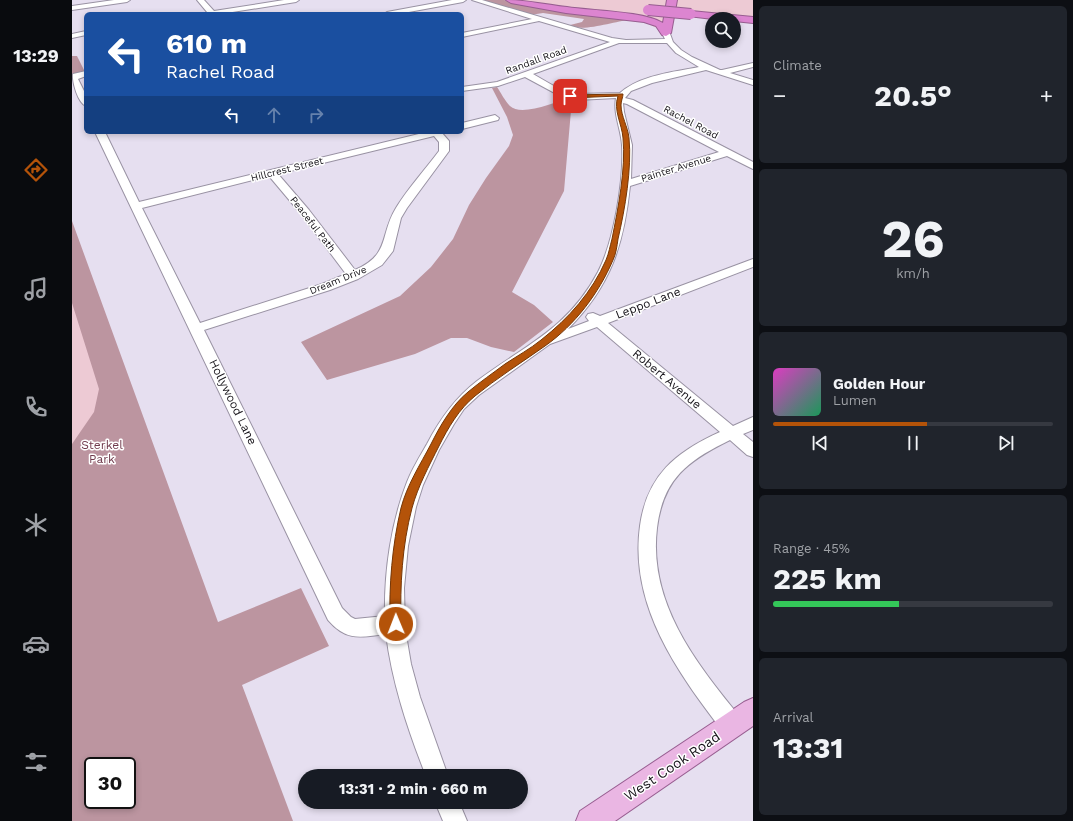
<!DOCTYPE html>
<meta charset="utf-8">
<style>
:root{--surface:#171b24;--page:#20242c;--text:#f1f3f6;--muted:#9ea1a6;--line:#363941;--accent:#b45309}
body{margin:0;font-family:"Work Sans",sans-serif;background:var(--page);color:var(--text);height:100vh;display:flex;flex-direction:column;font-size:15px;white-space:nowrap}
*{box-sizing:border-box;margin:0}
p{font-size:13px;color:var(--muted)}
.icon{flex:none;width:22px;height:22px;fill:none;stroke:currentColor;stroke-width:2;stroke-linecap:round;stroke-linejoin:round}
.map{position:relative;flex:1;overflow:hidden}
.drawer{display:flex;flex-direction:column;gap:6px;padding:6px;background:#0d0f14;width:320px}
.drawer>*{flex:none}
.banner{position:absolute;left:12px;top:12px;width:380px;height:122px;border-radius:6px;box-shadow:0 2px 6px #0003;background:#1a4fa0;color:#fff;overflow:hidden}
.fabs{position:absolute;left:633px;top:12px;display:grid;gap:8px}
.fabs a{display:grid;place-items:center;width:36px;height:36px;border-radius:50%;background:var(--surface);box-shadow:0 2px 6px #0003;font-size:20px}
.speed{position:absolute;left:12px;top:757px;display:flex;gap:8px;font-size:20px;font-weight:700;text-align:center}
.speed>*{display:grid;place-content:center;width:52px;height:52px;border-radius:50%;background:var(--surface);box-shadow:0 2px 6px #0003;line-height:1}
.speed .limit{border:2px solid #111;border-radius:6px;background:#fff;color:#111}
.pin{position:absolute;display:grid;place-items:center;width:34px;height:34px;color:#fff;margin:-17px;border-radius:8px;box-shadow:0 2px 6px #0006}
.me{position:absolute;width:44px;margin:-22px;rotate:359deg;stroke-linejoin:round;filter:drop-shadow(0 0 3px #0008)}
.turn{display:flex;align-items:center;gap:14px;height:84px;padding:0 16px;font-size:18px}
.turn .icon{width:52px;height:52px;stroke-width:2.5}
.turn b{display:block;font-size:28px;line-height:34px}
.lanes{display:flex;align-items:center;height:38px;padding:0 16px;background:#0003;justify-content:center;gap:20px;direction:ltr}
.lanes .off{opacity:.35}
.big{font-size:30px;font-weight:700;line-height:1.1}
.drawer .tile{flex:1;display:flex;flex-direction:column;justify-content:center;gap:6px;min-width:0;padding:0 14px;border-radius:6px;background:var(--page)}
.drawer .dial{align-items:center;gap:0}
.dial b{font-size:52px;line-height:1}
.song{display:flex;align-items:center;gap:12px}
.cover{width:48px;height:48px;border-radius:6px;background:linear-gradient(135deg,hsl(310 70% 55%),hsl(150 70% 35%))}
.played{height:4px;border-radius:2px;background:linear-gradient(90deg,var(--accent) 55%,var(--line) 55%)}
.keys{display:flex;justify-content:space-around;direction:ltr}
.heat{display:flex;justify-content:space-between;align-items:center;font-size:22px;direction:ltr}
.charge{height:6px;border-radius:3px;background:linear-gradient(90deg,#34c759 45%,var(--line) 0)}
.trip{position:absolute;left:226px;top:769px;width:230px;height:40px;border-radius:20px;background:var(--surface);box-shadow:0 2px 6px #0003;font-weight:700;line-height:40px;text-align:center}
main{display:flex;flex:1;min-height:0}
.dock{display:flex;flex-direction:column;width:72px;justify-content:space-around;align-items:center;background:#090b0e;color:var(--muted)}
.dock .icon{width:28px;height:28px}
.dock .on{color:var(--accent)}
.dock b{font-size:18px;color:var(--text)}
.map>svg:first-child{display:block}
.green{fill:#edcad4}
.forest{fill:#bc95a0;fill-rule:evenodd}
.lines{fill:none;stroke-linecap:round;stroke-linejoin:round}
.minor-casing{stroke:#9992a3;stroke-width:2}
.major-casing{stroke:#975d90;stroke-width:2}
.highway-casing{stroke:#975d90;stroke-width:2}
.minor{fill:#fff;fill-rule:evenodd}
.major{fill:#eab6e3;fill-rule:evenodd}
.highway{fill:#dc85d0;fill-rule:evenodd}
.highway-bridge-casing{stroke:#975d90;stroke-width:12;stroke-linecap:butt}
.highway-bridge{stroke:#dc85d0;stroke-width:10}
.route{fill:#b45309;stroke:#753606}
.labels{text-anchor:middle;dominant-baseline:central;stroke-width:3;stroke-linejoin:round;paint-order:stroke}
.far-street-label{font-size:10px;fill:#161319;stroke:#fff}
.street-label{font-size:12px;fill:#161319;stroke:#fff}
.park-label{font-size:12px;fill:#713b4d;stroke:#fff}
.near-street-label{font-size:14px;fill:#161319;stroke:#fff}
</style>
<main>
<nav class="dock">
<b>13:29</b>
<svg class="icon on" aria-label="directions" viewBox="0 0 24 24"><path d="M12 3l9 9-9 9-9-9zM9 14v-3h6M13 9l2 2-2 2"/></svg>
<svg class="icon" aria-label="music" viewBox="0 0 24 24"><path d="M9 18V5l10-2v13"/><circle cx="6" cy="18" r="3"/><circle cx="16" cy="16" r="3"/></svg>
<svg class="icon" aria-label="phone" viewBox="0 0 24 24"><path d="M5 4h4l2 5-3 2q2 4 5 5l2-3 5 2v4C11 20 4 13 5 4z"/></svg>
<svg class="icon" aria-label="climate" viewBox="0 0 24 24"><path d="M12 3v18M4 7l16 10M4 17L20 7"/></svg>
<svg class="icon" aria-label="car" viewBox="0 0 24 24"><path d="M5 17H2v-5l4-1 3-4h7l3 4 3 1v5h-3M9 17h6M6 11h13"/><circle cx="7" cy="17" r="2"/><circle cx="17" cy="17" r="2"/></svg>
<svg class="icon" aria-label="filters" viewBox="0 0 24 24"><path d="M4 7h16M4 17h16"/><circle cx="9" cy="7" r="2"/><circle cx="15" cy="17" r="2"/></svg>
</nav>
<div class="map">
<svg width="681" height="821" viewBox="0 0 681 821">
<rect width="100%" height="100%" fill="#e6dff0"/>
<!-- green -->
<g class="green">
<path d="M432 0H681V22L662 19 603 15 587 28 582 27 574 22Z"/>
<path d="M0 275 67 470 0 494Z"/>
</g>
<!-- forest -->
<g class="forest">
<path d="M407 0H432L557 20C543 21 509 33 498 25L510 22 512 19 471 13 458 15Z"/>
<path d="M0 56H5L13 72 0 75Z"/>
<path d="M425 87C429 93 433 101 438 106 449 117 484 102 497 98L500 99 492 191 440 292 462 305 481 322 442 352 419 347 395 338H379L343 354 255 380 229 342 328 296 359 267 381 239 397 205 414 178 437 146 441 135 435 117 420 88Z"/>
<path d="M0 221 146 622 229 588 257 646 170 685 221 821H0V444L22 412 27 389 0 303ZM21 766H55V800H21Z"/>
</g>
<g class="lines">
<!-- minor casing -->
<g class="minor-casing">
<g id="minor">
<path d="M42 0H58L55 2 0 10V6Z"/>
<path d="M125 0H132L142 11 212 0H227L224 2 148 14H132L135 12Z"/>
<path d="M380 0H394L391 2 326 14H312L315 12Z"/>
<path d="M400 0H410L540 38 554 40 593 39 590 33 594 31H597L601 42 609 50 620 57 648 70H650L681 63V67L658 73 681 80V85L634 70 580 83 559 91 553 98 561 100 681 162V169L655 156 558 186C552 244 539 286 496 329L517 321 514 317 516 314 521 313 528 316 681 259V267L536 323 661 426 681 417V430L671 434 681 442V457L675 455 658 440C615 461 591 479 585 528 576 603 624 663 668 717L671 725 668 733 660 736 652 733C606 673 557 606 568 526 575 475 604 452 648 432L525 327 478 344 407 395 392 409 382 424 367 450 351 485 344 507 336 546 332 588 333 629 339 664 348 697 376 776H354C336 730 320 683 314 634 289 637 275 642 256 620L23 132H33L67 202 355 132H371L370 133 377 141V151L335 208 329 218 321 251 310 265 286 279 258 290 132 330 270 608 279 617 283 619 313 616C312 572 319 523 335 482 340 469 348 456 355 444 368 419 383 398 405 381 453 345 496 329 526 272 542 241 552 180 550 145 549 129 541 114 544 98L505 100 492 98 453 77 426 86 390 91V87L425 82 538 42 467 21 390 37V33L460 19ZM547 43H595L604 53 627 67C602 72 568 75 548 93L505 94 494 93 461 74ZM551 103 555 104 647 152 559 179 560 145 552 112ZM362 136 367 142V151C353 170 336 188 324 208 307 236 319 254 283 270L237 210 206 174ZM197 176 229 214 274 274 250 284 128 323 70 208Z"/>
<path d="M14 31V35L0 38V34Z"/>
<path d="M14 71V76L6 79 14 95V106C6 103 0 82 1 74Z"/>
<path d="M423 115 427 118 426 120 390 129V123Z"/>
<path d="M363 802H387L395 821H371Z"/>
</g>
</g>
<!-- major casing -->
<g class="major-casing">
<path id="major" d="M681 698V726L543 821H504L508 811 672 702Z"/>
</g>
<!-- highway casing -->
<g class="highway-casing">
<g id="highway">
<path d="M434 0C455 0 474 5 495 7 520 11 571 11 591 23L595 0H605L599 33 594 36 590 35 584 26 572 22 494 13 439 3Z"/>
<path d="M619 11 681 17V23L662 21V19H641L616 16 614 14Z"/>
</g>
</g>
<!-- minor -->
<use href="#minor" class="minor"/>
<!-- major -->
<use href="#major" class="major"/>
<!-- highway -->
<use href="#highway" class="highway"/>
<!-- highway-bridge casing -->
<g class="highway-bridge-casing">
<path id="highway-bridge" d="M576 10 619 14"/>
</g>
<!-- highway-bridge -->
<use href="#highway-bridge" class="highway-bridge"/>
</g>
<!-- route -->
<path class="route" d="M551 94C551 97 549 101 549 105 549 116 556 127 557 138 560 168 553 209 546 239 545 246 544 254 541 260 527 293 503 325 473 346 449 363 425 378 403 396 387 409 376 428 367 446 357 466 346 486 340 508 330 546 328 585 329 624L328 628 324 630 319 628 318 624C317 585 320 546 329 508 335 485 348 465 359 444 368 426 380 405 396 392 408 382 421 373 433 364 445 356 458 349 469 340 497 318 520 292 534 260 537 253 538 246 540 239 546 209 554 168 551 138 550 124 541 110 546 96L498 98 496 96 498 95Z"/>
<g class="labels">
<!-- far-street labels -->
<g class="far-street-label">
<text transform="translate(464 60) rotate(-20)">Randall Road</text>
<text transform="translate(619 122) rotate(28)">Rachel Road</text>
<text transform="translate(604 168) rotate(-17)">Painter Avenue</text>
<text transform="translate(215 169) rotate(-14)">Hillcrest Street</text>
<text transform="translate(241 224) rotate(52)">Peaceful Path</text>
<text transform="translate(266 280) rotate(-22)">Dream Drive</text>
</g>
<!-- street labels -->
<g class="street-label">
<text transform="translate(576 303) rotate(-21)">Leppo Lane</text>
<text transform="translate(595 379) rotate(40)">Robert Avenue</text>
<text transform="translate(161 402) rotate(64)">Hollywood Lane</text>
</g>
<!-- park labels -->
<g class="park-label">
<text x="30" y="445">Sterkel<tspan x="30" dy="14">Park</tspan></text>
</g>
<!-- near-street labels -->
<g class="near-street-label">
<text transform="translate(600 766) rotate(-34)">West Cook Road</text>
</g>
</g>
</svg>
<div class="fabs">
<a><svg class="icon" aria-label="search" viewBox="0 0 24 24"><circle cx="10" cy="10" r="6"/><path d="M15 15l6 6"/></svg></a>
</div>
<div class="speed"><div class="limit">30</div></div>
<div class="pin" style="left:498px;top:96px;background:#d93025"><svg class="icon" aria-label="arrive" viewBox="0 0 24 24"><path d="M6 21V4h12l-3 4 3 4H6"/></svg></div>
<svg class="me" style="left:324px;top:624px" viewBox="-20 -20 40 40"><circle r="17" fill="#b45309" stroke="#fff" stroke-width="3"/><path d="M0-11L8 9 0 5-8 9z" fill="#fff"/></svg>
<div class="trip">13:31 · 2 min · 660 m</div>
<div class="banner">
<div class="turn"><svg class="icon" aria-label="left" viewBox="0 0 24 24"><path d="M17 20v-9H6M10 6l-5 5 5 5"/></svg><div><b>610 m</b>Rachel Road</div></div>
<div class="lanes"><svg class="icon" aria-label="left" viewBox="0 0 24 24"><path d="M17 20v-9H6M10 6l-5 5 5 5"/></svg><svg class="icon off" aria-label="ahead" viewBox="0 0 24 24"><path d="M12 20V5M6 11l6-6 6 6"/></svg><svg class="icon off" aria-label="right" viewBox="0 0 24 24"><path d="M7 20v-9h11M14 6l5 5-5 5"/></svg></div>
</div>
</div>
<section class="drawer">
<div class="tile"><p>Climate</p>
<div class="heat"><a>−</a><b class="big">20.5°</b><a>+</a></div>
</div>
<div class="tile dial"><b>26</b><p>km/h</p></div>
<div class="tile">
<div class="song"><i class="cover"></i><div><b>Golden Hour</b><p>Lumen</p></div></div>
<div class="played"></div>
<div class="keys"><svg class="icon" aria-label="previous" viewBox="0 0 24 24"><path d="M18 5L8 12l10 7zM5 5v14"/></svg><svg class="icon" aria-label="pause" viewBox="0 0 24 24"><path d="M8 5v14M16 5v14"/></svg><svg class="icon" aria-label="next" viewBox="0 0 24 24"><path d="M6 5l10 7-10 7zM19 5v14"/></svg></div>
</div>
<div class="tile"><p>Range · 45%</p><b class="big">225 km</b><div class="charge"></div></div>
<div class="tile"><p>Arrival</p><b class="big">13:31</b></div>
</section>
</main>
